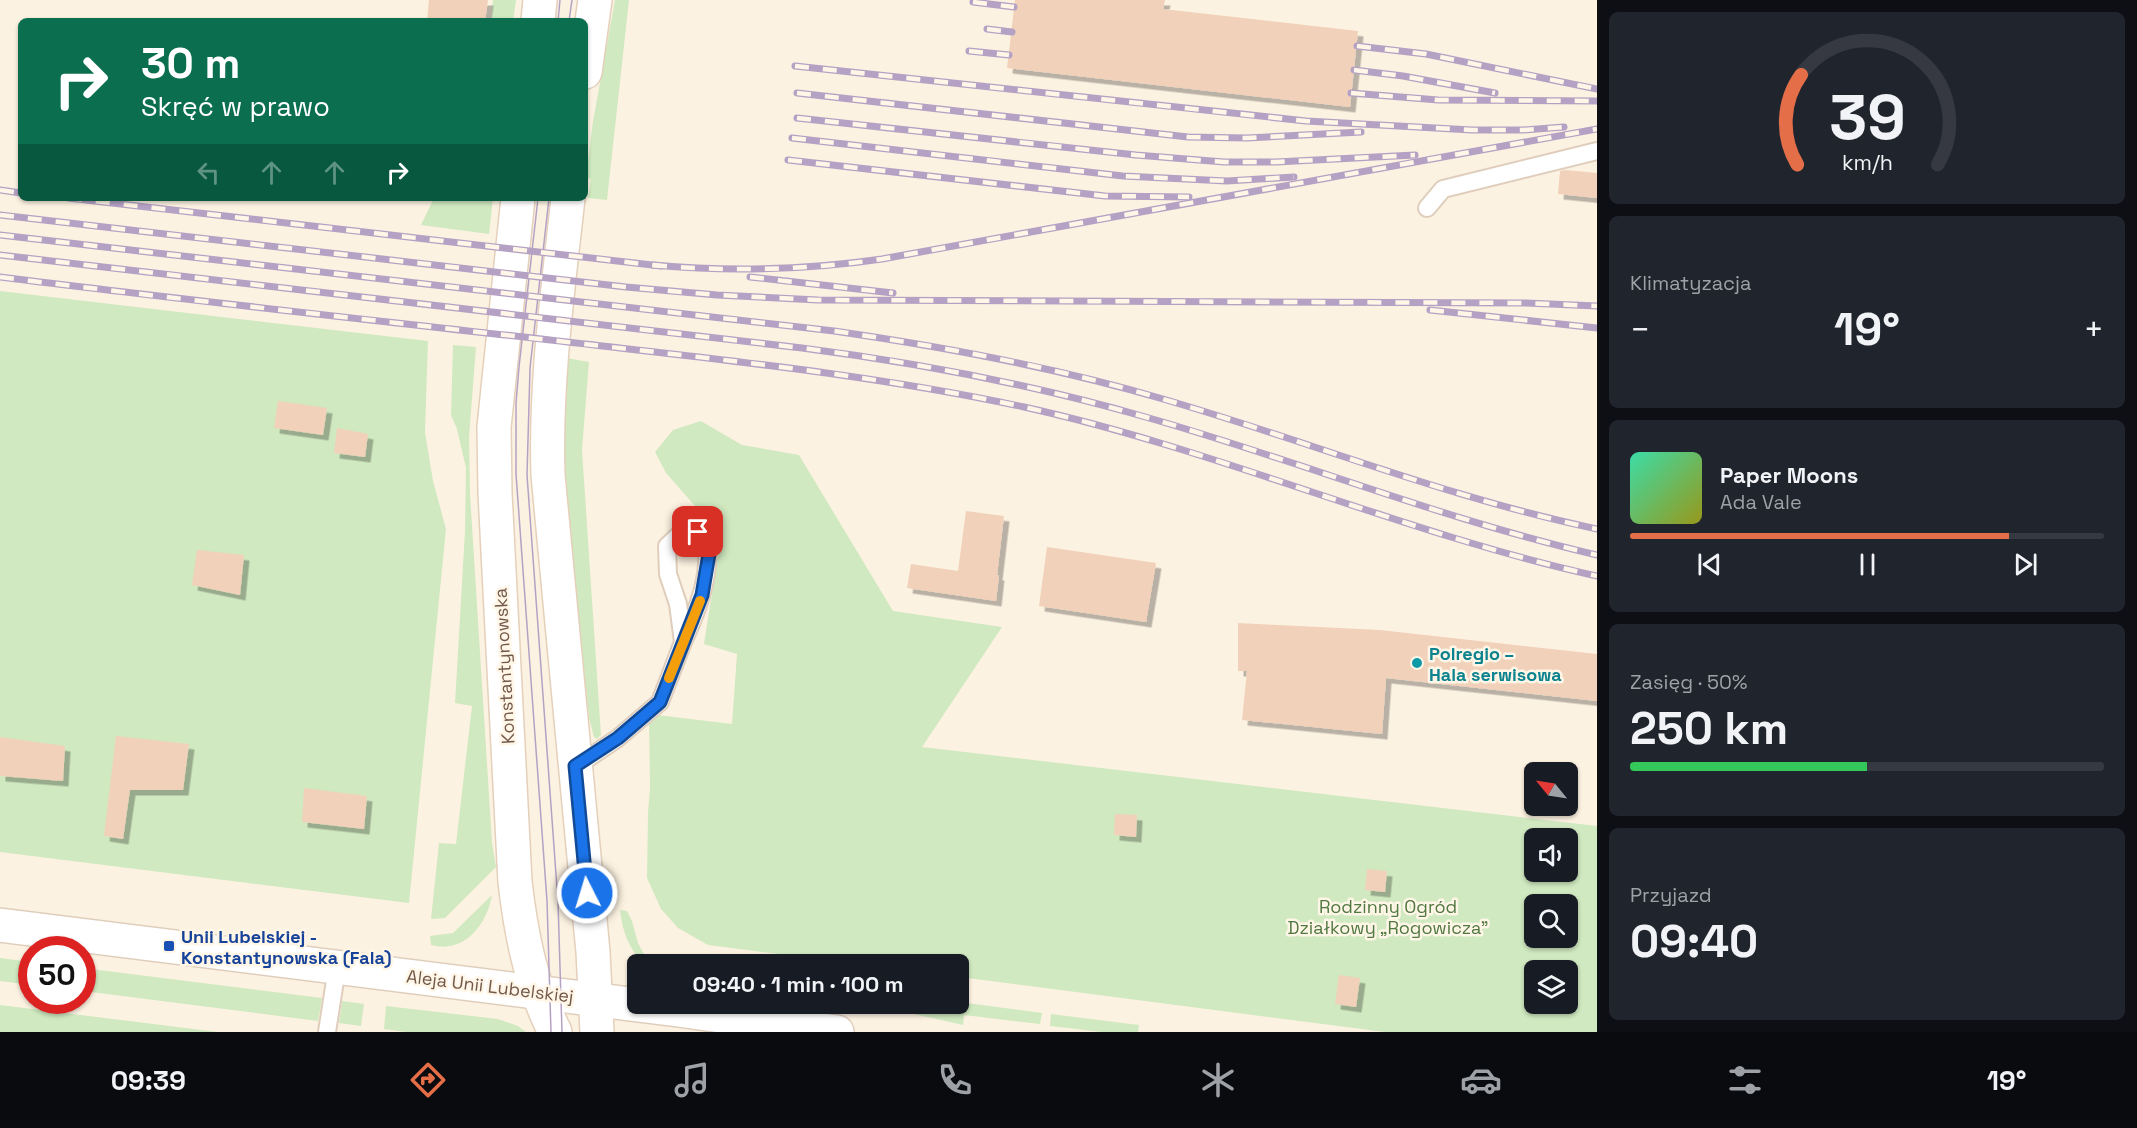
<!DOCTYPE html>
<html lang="pl">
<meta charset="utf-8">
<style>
:root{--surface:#171b24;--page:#20242c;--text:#f1f3f6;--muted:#9ea1a6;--line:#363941;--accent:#e46e47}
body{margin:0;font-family:"Space Grotesk",sans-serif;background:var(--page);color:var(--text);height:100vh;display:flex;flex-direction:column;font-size:22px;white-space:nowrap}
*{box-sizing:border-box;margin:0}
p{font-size:20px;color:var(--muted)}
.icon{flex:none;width:33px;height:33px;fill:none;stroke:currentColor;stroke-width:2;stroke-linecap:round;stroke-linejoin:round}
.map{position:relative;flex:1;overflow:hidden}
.panel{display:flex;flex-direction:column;gap:12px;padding:12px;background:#0d0f14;width:540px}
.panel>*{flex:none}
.guide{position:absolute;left:18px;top:18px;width:570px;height:183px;border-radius:9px;box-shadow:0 2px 4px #0004;background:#0b6e4f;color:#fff;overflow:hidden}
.needle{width:39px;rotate:300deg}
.fabs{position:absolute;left:1524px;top:762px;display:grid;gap:12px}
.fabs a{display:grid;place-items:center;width:54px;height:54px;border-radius:9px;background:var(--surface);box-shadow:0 2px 4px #0004;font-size:30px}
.speed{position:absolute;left:18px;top:936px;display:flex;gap:12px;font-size:30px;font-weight:700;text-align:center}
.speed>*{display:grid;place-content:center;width:78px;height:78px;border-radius:50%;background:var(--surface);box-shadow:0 2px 4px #0004;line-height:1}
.speed .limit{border:9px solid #d22;background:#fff;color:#111}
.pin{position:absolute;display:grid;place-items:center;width:51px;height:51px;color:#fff;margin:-26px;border-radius:12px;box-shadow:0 3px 9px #0006}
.me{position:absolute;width:66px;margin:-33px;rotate:355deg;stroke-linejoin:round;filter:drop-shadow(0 0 4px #0008)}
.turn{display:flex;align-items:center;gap:21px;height:126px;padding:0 24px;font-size:27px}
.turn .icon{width:78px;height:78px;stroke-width:2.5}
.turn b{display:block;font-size:42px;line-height:51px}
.lanes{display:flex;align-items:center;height:57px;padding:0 24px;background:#0003;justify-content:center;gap:30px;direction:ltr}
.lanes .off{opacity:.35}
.big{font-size:45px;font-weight:800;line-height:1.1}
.panel .tile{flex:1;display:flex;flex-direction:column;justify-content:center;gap:9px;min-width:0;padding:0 21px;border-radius:9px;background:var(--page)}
.panel .dial{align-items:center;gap:0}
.dial svg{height:156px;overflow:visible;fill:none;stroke:var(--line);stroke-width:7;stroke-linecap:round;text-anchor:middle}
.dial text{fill:var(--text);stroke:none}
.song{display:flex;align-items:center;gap:18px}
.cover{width:72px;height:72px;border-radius:9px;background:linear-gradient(135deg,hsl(160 70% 55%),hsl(60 70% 35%))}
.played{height:6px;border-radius:3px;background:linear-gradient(90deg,var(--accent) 80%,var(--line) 80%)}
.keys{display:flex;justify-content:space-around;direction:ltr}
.heat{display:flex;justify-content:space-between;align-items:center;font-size:33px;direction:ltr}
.charge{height:9px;border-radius:4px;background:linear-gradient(90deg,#34c759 50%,var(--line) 0)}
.trip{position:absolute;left:627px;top:954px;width:342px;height:60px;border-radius:9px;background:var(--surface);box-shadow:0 2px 4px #0004;font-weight:800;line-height:60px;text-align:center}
.tabs{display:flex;height:96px;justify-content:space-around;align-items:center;background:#090b0e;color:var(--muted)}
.tabs .icon{width:42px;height:42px}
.tabs .current{color:var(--accent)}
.tabs b{font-size:27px;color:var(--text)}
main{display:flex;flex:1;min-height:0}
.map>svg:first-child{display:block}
.green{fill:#d0e9c0;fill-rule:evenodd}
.building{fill:#f1d1b9;filter:url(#shadow)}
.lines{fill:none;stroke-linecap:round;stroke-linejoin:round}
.service-casing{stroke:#e0cebd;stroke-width:20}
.tertiary-casing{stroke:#e0cebd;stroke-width:36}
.secondary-casing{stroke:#e4d0bb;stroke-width:36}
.service{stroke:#fff;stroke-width:16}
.tertiary{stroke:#fff;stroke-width:33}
.secondary{stroke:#fff;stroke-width:33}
.tram{stroke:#b5a1c4;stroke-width:1.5}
.rail-casing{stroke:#b5a1c4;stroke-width:7}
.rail{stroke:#fff6e7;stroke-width:4.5;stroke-dasharray:14;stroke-linecap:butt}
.route-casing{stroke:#114b97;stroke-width:15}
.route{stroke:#1a73e8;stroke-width:10}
.slow{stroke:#f59e0b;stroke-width:10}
.culture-dot{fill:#0f9aa8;stroke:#fff6e7;stroke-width:2}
.transit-dot{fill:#1a4fb4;stroke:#fff6e7;stroke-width:2}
.labels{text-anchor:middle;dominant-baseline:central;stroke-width:5;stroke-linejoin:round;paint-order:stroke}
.culture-label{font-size:18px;font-weight:bold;fill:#0d838f;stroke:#fff6e7;text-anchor:start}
.street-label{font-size:18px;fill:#725849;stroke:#fff6e7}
.park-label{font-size:18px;fill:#507841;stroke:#fff6e7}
.transit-label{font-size:18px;font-weight:bold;fill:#164399;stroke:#fff6e7;text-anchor:start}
</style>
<main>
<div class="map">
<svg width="1597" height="1032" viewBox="0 0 1597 1032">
<defs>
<filter id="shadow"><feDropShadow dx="5.5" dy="5.5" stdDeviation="0" flood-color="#0004"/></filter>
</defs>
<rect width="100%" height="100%" fill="#fcf2e1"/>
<!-- green -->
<g class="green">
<path d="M493 0H516L513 21H491Z"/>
<path d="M615 0H629L607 200 588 198 591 179 586 177 593 121Z"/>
<path d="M434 198H493L489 234 421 225Z"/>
<path d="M0 291 428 341 425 432 433 481 446 529 409 903 0 852Z"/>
<path d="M453 345 476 347 469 437 470 494 492 843 496 867 445 918 431 919 439 843 456 844 472 706 455 703 465 531 466 468 457 429 451 415Z"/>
<path d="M567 358 589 362 582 450 601 735 597 739 594 737 589 718 568 512 564 442Z"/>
<path d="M701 421 742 445 799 455 893 611 1002 627 922 747 1597 826V1032H1385L959 977 958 964H859L747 950 708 945 678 928 661 909 647 878 648 812 650 788 649 714 732 724 737 654 704 644 720 542 710 523 666 473 655 452 673 430ZM1534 838H1568V872H1534ZM1534 904H1568V938H1534ZM1534 970H1568V1004H1534Z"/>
<path d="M492 895C487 924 465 954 431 945L430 936 453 933Z"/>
<path d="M620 910 627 911 632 921 638 943 649 964H644C629 949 622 931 620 910Z"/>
<path d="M0 958 31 962V985L0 981Z"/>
<path d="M83 968 322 998 318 1021 83 991Z"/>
<path d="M342 1001 364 1004 361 1026 339 1023Z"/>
<path d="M959 1002 1042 1013 1040 1024 964 1015 963 1025 905 1012 847 1004Z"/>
<path d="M0 1005 218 1032H0Z"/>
<path d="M386 1006 498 1019 518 1026 526 1032H406L384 1029Z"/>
<path d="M1051 1014 1139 1025 1138 1032H1102L1050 1026Z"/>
</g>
<!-- building -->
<g class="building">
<path d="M429 0H488L485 21H427Z"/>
<path d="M1015 0H1165L1163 9 1358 31 1350 107 1007 68Z"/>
<path d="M1565 170 1597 173V198L1558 194 1560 171Z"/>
<path d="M278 401 327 408 323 435 274 428Z"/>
<path d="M337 428 368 434 365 457 334 453Z"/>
<path d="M966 511 1004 516 997 575H999L996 601 907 588 911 564 958 571Z"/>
<path d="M1047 547 1156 563 1146 622 1039 606Z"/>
<path d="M197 550 244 555 240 595 192 585Z"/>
<path d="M1238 623 1380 630 1597 654V701L1386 678 1382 734 1242 720 1247 671H1238Z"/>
<path d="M116 736 189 744 183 790H130L123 839 104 836Z"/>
<path d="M0 737 65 746 63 781 0 776Z"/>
<path d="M304 788 367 796 364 829 302 822Z"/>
<path d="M1115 814 1137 815 1136 837 1114 835Z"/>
<path d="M1367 869 1387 871 1385 892 1365 890Z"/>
<path d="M1339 975 1360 978 1356 1007 1335 1004Z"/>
</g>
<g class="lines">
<!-- service casing -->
<g class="service-casing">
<g id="service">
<path d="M1427 208 1443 189 1597 151"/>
<path d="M575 767 618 738 660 702 683 642 678 604 668 574 667 546 684 530 698 532 706 538C712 574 698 609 683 642"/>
<path d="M327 1032 337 968"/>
</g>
</g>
<!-- tertiary casing -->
<g class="tertiary-casing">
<path id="tertiary" d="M0 925 678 1010 837 1032"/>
</g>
<!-- secondary casing -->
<g class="secondary-casing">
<g id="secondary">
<path d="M538 21 540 0"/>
<path d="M585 72 595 0"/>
<path d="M518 198 494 427 495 493 515 882C521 934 531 985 555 1032"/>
<path d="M568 198C558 290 545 382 548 475L593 952 597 1032"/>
</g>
</g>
<!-- service -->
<use href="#service" class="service"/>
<!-- tertiary -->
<use href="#tertiary" class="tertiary"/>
<!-- secondary -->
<use href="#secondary" class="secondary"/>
<!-- tram -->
<g class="tram">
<path d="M558 21 560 0"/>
<path d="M569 21 572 0"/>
<path d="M538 198 519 367 516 403V474L547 901 551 1032"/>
<path d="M549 198 530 368 527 475 558 902 562 1032"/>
</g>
<!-- rail casing -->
<g class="rail-casing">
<g id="rail">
<path d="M973 2 1014 7"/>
<path d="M987 29 1012 32"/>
<path d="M1357 46 1426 54 1597 89"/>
<path d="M969 51 1009 55"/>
<path d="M795 66 1306 121 1472 130H1523L1564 127"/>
<path d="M1354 70 1403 76 1495 93"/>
<path d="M797 93 1188 137 1247 138 1361 132"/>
<path d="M1351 93 1438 100 1597 101"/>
<path d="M797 118 1136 155 1224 162H1276L1415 155"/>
<path d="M792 138 1123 176 1227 181 1294 177"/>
<path d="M788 160 1105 196 1189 197"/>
<path d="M0 190 21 193"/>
<path d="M68 198 661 266"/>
<path d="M0 215 626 287 717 295 818 300 1526 303 1597 306"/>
<path d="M0 235 834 331C945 347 1055 367 1163 399 1308 441 1448 498 1597 529"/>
<path d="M0 255 802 348C920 363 1035 385 1149 418 1299 461 1445 520 1597 555"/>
<path d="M653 265C730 272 806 270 882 259L1597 129"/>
<path d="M0 277C200 302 402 323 602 346 743 362 885 377 1024 407 1219 450 1402 533 1597 576"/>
<path d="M750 277 893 293"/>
<path d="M1430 310 1597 328"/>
</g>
</g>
<!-- rail -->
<use href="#rail" class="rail"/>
</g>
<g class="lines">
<!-- route casing -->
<g class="route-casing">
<path id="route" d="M587 893 575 766 618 738 660 702 702 595 709 554 706 538 698 532"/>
</g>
<!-- route -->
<use href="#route" class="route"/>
<!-- slow -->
<path class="slow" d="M669 678 700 601"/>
</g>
<!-- markers -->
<circle class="culture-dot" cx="1417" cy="663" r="6"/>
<rect class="transit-dot" x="163" y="940" width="12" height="12" rx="3"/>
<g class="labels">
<!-- culture labels -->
<g class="culture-label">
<text x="1429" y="653">Polregio –<tspan x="1429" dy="21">Hala serwisowa</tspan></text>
</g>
<!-- street labels -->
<g class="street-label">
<text transform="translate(504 666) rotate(-93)">Konstantynowska</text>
<text transform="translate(490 986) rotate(7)">Aleja Unii Lubelskiej</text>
</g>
<!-- park labels -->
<g class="park-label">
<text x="1388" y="906">Rodzinny Ogród<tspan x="1388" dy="21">Działkowy „Rogowicza”</tspan></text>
</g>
<!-- transit labels -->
<g class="transit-label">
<text x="181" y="936">Unii Lubelskiej -<tspan x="181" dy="21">Konstantynowska (Fala)</tspan></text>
</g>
</g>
</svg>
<div class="fabs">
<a><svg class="needle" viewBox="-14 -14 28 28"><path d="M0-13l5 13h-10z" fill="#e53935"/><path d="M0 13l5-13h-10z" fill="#9ea1a6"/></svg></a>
<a><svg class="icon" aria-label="sound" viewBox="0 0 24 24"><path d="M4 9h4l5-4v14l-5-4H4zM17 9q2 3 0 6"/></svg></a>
<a><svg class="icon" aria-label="search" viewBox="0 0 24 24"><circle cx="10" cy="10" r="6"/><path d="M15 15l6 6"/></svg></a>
<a><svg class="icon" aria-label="layers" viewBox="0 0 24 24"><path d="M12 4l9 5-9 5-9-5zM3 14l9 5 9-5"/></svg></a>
</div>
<div class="speed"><div class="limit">50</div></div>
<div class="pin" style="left:698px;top:532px;background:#d93025"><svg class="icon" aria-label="arrive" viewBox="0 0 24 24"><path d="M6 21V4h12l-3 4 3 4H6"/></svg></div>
<svg class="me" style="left:587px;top:893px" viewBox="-20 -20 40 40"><circle r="17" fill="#1a73e8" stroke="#fff" stroke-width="3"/><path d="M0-11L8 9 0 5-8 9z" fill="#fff"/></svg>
<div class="trip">09:40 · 1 min · 100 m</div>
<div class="guide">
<div class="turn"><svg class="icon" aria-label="right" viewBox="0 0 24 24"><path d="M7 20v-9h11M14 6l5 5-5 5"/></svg><div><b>30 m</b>Skręć w prawo</div></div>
<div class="lanes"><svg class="icon off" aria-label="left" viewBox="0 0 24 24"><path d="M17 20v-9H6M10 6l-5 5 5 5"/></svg><svg class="icon off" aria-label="ahead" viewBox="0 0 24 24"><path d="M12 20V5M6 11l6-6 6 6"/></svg><svg class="icon off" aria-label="ahead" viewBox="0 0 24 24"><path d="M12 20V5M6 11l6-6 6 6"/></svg><svg class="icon" aria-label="right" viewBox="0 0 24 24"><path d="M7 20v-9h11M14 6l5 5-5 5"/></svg></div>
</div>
</div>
<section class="panel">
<div class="tile dial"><svg viewBox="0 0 100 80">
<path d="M14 69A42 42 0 1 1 86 69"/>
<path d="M14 69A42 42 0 0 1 16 23" stroke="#e46e47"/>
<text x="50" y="56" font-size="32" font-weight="700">39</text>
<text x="50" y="72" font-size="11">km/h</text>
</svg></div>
<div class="tile"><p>Klimatyzacja</p>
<div class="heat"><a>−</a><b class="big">19°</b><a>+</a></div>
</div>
<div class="tile">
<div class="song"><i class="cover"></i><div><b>Paper Moons</b><p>Ada Vale</p></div></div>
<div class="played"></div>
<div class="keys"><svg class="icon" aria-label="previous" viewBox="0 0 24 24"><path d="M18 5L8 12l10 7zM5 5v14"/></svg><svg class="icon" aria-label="pause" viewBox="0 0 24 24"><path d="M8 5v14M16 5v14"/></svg><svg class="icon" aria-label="next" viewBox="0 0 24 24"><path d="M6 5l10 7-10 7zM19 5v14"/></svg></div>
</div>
<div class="tile"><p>Zasięg · 50%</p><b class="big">250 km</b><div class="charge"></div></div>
<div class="tile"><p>Przyjazd</p><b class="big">09:40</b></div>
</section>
</main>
<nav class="tabs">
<b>09:39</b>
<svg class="icon current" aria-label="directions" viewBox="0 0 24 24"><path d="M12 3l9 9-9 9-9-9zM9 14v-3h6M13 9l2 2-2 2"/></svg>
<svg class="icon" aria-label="music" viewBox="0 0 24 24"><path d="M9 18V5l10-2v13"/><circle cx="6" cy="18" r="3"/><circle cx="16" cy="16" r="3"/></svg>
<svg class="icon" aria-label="phone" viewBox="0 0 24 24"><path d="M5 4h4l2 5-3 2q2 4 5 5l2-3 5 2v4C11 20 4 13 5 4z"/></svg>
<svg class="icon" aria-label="climate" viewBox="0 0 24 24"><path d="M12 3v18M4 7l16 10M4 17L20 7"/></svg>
<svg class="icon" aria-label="car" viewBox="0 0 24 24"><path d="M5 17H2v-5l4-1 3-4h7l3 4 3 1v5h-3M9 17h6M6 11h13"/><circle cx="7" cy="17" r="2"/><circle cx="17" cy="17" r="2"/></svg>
<svg class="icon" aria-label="filters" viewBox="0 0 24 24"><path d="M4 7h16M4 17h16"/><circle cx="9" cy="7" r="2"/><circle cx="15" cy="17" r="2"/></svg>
<b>19°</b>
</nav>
